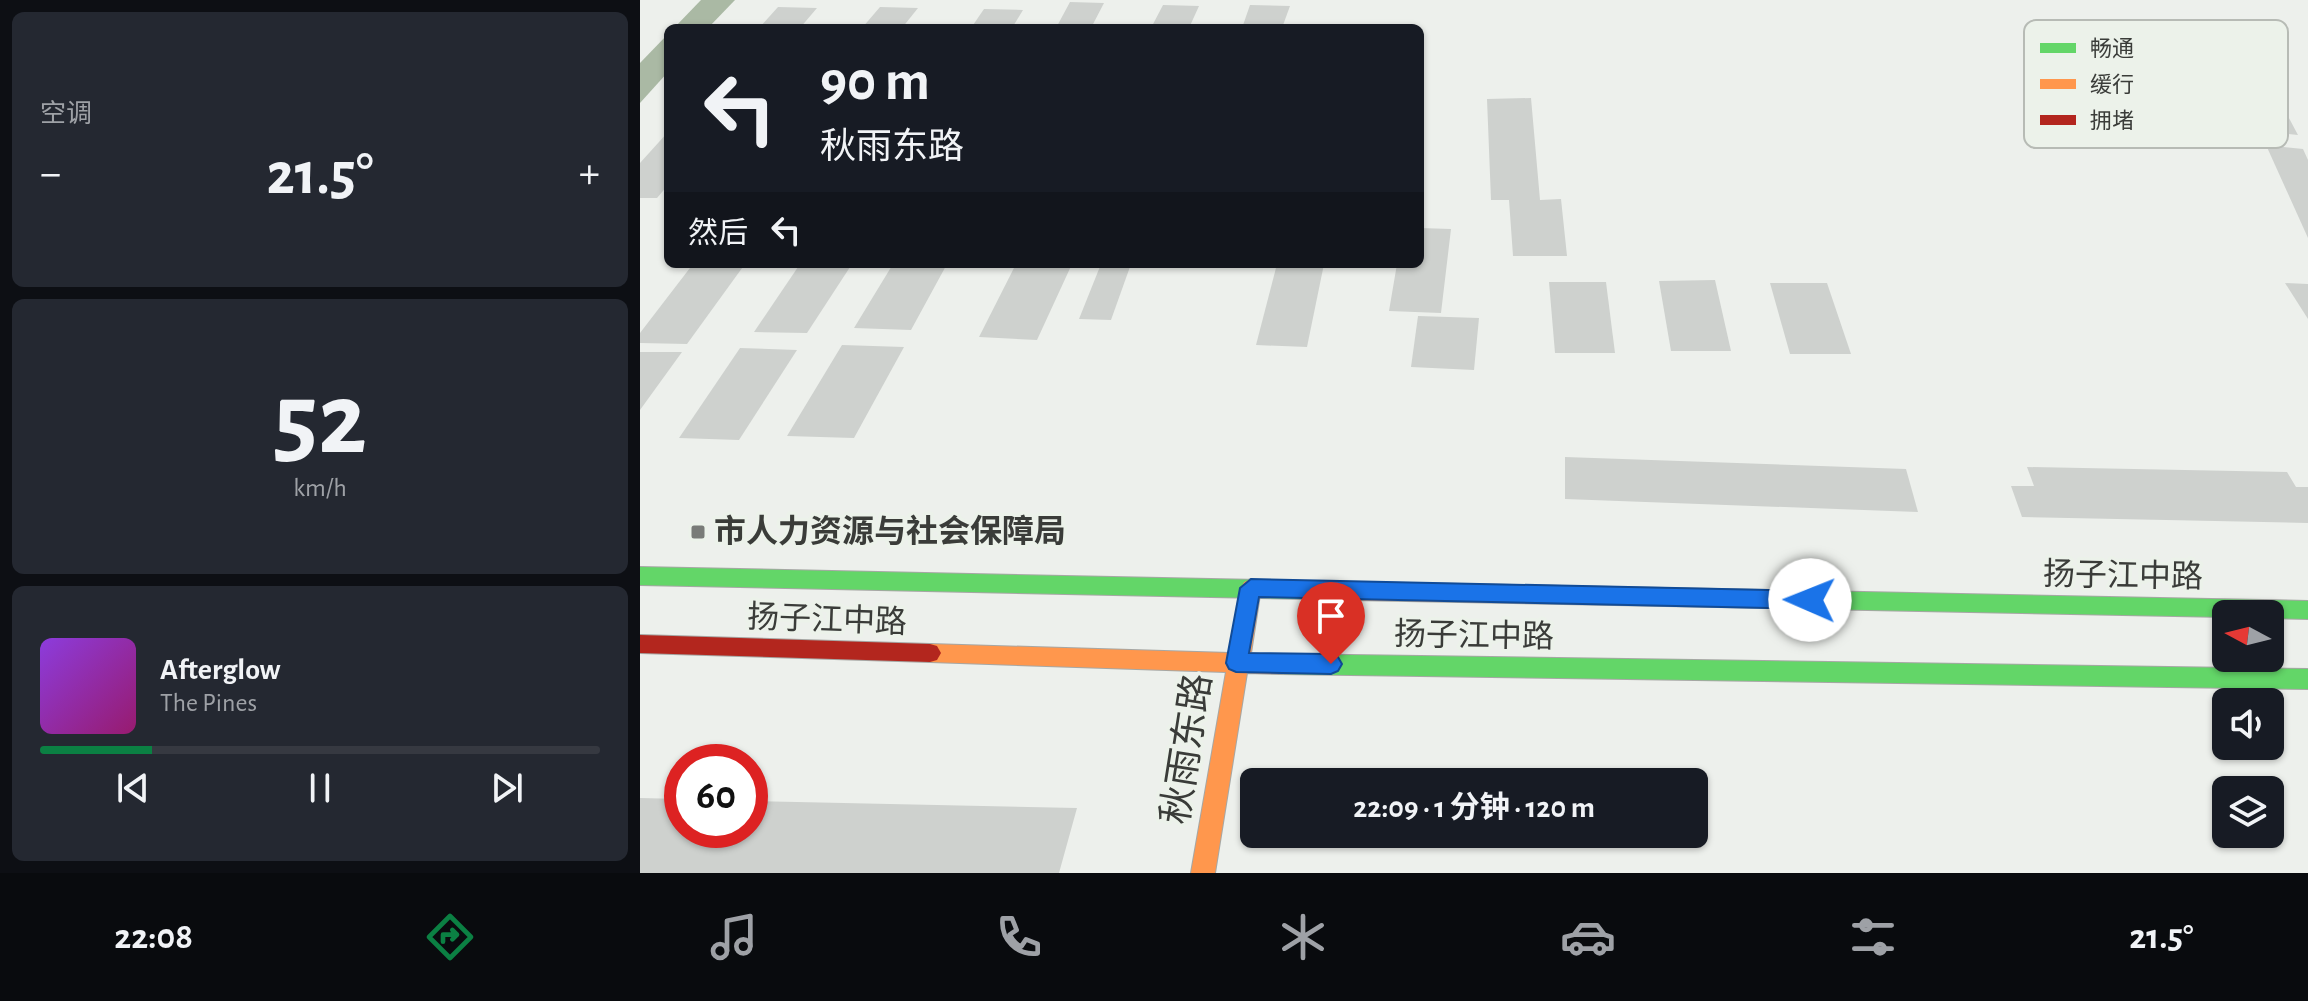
<!DOCTYPE html>
<html lang="zh">
<meta charset="utf-8">
<style>
:root{--surface:#171b24;--page:#242831;--text:#f1f3f6;--muted:#9ea1a6;--line:#363941;--accent:#0b8043}
body{margin:0;font-family:"Alegreya Sans","Noto Sans SC",sans-serif;background:var(--page);color:var(--text);height:100vh;display:flex;flex-direction:column;font-size:30px;white-space:nowrap}
*{box-sizing:border-box;margin:0}
p{font-size:26px;color:var(--muted)}
.icon{flex:none;width:44px;height:44px;fill:none;stroke:currentColor;stroke-width:2;stroke-linecap:round;stroke-linejoin:round}
.map{position:relative;flex:1;overflow:hidden}
.drawer{display:flex;flex-direction:column;gap:12px;padding:12px;background:#0d0f14;width:640px}
.drawer>*{flex:none}
.guide{position:absolute;left:24px;top:24px;width:760px;height:244px;border-radius:12px;box-shadow:0 2px 6px #0004;background:#171b24;color:var(--text);overflow:hidden}
.needle{width:52px;rotate:277deg}
.buttons{position:absolute;left:1572px;top:600px;display:grid;gap:16px}
.buttons a{display:grid;place-items:center;width:72px;height:72px;border-radius:12px;background:var(--surface);box-shadow:0 2px 6px #0004;font-size:40px}
.speed{position:absolute;left:24px;top:744px;display:flex;gap:16px;font-size:40px;font-weight:700;text-align:center}
.speed>*{display:grid;place-content:center;width:104px;height:104px;border-radius:50%;background:var(--surface);box-shadow:0 2px 6px #0004;line-height:1}
.speed .limit{border:12px solid #d22;background:#fff;color:#111}
.pin{position:absolute;display:grid;place-items:center;width:68px;height:68px;color:#fff;margin:-82px -34px;border-radius:50% 50% 50% 0;rotate:-45deg;box-shadow:0 0 8px #0007}
.pin .icon{rotate:45deg}
.me{position:absolute;width:88px;margin:-44px;rotate:271deg;stroke-linejoin:round;filter:drop-shadow(0 0 6px #0008)}
.turn{display:flex;align-items:center;gap:28px;height:168px;padding:0 24px;font-size:36px}
.turn .icon{width:104px;height:104px;stroke-width:2.5}
.turn b{display:block;font-size:56px;line-height:68px}
.then{display:flex;align-items:center;height:76px;padding:0 24px;background:#0003;gap:16px;font-size:30px}
.big{font-size:60px;font-weight:700;line-height:1.1}
.drawer .card{flex:1;display:flex;flex-direction:column;justify-content:center;gap:12px;min-width:0;padding:0 28px;border-radius:12px;background:var(--page)}
.drawer .dial{align-items:center;gap:0}
.dial b{font-size:104px;line-height:1}
.song{display:flex;align-items:center;gap:24px}
.cover{width:96px;height:96px;border-radius:12px;background:linear-gradient(135deg,hsl(270 70% 55%),hsl(320 70% 35%))}
.played{height:8px;border-radius:4px;background:linear-gradient(90deg,var(--accent) 20%,var(--line) 20%)}
.keys{display:flex;justify-content:space-around;direction:ltr}
.heat{display:flex;justify-content:space-between;align-items:center;font-size:44px;direction:ltr}
.trip{position:absolute;left:600px;top:768px;width:468px;height:80px;border-radius:12px;background:var(--surface);box-shadow:0 2px 6px #0004;font-weight:700;line-height:80px;text-align:center}
.dock{display:flex;height:128px;justify-content:space-around;align-items:center;background:#090b0e;color:var(--muted)}
.dock .icon{width:56px;height:56px}
.dock .selected{color:var(--accent)}
.dock b{font-size:36px;color:var(--text)}
main{display:flex;flex:1;min-height:0}
.map>svg:first-child{display:block}
.water{fill:#aab9a4}
.building{fill:#ced1ce}
.lines{fill:none;stroke-linecap:round;stroke-linejoin:round}
.fast-casing{stroke:#a6a7a4;stroke-width:2}
.slow-casing{stroke:#a6a7a4;stroke-width:2}
.jam-casing{stroke:#a6a7a4;stroke-width:2}
.fast{fill:#63d668;fill-rule:evenodd}
.slow{fill:#ff974d;fill-rule:evenodd}
.jam{fill:#b3261e;fill-rule:evenodd}
.route{fill:#1a73e8;stroke:#114b97;stroke-width:2}
.poi-dot{fill:#797b78;stroke:#ecf2ea;stroke-width:3}
.labels{text-anchor:middle;dominant-baseline:central;stroke-width:7;stroke-linejoin:round;paint-order:stroke}
.poi-label{font-size:32px;font-weight:bold;fill:#3a3c39;stroke:#ecf2ea;text-anchor:start}
.street-label{font-size:32px;fill:#3a3c39;stroke:#ecf2ea}
.near-street-label{font-size:38px;fill:#3a3c39;stroke:#ecf2ea}
.key{fill:#ecf2ea;stroke:#b7bbb5;stroke-width:2}
.key-label{font-size:22px;fill:#3a3c39}
</style>
<main>
<section class="drawer">
<div class="card"><p>空调</p>
<div class="heat"><a>−</a><b class="big">21.5°</b><a>+</a></div>
</div>
<div class="card dial"><b>52</b><p>km/h</p></div>
<div class="card">
<div class="song"><i class="cover"></i><div><b>Afterglow</b><p>The Pines</p></div></div>
<div class="played"></div>
<div class="keys"><svg class="icon" aria-label="previous" viewBox="0 0 24 24"><path d="M18 5L8 12l10 7zM5 5v14"/></svg><svg class="icon" aria-label="pause" viewBox="0 0 24 24"><path d="M8 5v14M16 5v14"/></svg><svg class="icon" aria-label="next" viewBox="0 0 24 24"><path d="M6 5l10 7-10 7zM19 5v14"/></svg></div>
</div>
</section>
<div class="map">
<svg width="1668" height="873" viewBox="0 0 1668 873">
<rect width="100%" height="100%" fill="#edf0ec"/>
<!-- water -->
<g class="water">
<path d="M61 0H95L68 28H34Z"/>
<path d="M28 34V72L0 103V63Z"/>
</g>
<!-- building -->
<g class="building">
<path d="M430 2 464 3 451 28H416Z"/>
<path d="M523 5 559 6 549 28H511Z"/>
<path d="M610 5 650 6 642 28H602Z"/>
<path d="M138 7 177 8 160 28H119Z"/>
<path d="M240 7 278 8 262 28H222Z"/>
<path d="M344 9 383 10 372 28H331Z"/>
<path d="M1570 29 1603 32 1658 135 1622 131Z"/>
<path d="M891 98 900 200 921 199 927 256H873L869 200H851L847 99Z"/>
<path d="M28 132V185L17 198H0V163Z"/>
<path d="M1626 145 1663 149 1668 160V238Z"/>
<path d="M780 228 811 229 801 313 749 311 757 264H780Z"/>
<path d="M53 264H105L47 344 0 343V333Z"/>
<path d="M160 264H212L167 333 114 332Z"/>
<path d="M253 264H307L271 330 214 328Z"/>
<path d="M376 264H432L397 340 339 337Z"/>
<path d="M461 264H491L471 320 439 319Z"/>
<path d="M637 264H684L667 347 616 345Z"/>
<path d="M1075 280 1091 351H1031L1019 281Z"/>
<path d="M909 282H966L975 353H915Z"/>
<path d="M1130 283H1187L1211 354H1150Z"/>
<path d="M1645 283 1668 284V319Z"/>
<path d="M778 316 839 318 834 370 771 367Z"/>
<path d="M202 345 264 347 214 438 147 436Z"/>
<path d="M100 348 157 350 99 440 39 438Z"/>
<path d="M0 352H42L0 410Z"/>
<path d="M925 457 1266 469 1278 512 925 499Z"/>
<path d="M1387 467 1647 472 1656 487H1668V523L1382 517 1371 486H1394Z"/>
<path d="M0 798 42 799V830H110V801L437 808 419 873H0Z"/>
</g>
<g class="lines">
<!-- fast casing -->
<g class="fast-casing">
<g id="fast">
<path d="M0 567 712 582 719 585 722 591 719 597 712 600 0 585Z"/>
<path d="M1077 589 1668 601V619L1630 618V614H1586V617L1077 607 1070 604 1067 598 1070 592Z"/>
<path d="M640 654 1668 669V689L640 674 632 671 629 664 632 657Z"/>
</g>
</g>
<!-- slow casing -->
<g class="slow-casing">
<g id="slow">
<path d="M611 579 618 582 621 588 611 653 648 657 651 664 648 671 640 674 607 673 575 873H551L586 672 290 662 283 660 279 653 283 646 290 644 590 653 601 588 604 582Z"/>
<path d="M712 582 1077 589 1084 592 1087 598 1084 604 1077 607 712 600 705 597 702 591 705 585Z"/>
</g>
</g>
<!-- jam casing -->
<g class="jam-casing">
<path id="jam" d="M0 635 290 644 297 646 301 653 297 660 290 662 0 653Z"/>
</g>
<!-- fast -->
<use href="#fast" class="fast"/>
<!-- slow -->
<use href="#slow" class="slow"/>
<!-- jam -->
<use href="#jam" class="jam"/>
</g>
<!-- route -->
<path class="route" d="M611 579 1170 591 1181 600 1170 609 619 597 609 653 691 654 698 657 702 664 698 671 691 674 596 672 589 669 586 663 600 588Z"/>
<!-- markers -->
<rect class="poi-dot" x="50" y="524" width="16" height="16" rx="4"/>
<g class="labels">
<!-- poi labels -->
<g class="poi-label">
<text x="74" y="532">市人力资源与社会保障局</text>
</g>
<!-- street labels -->
<g class="street-label">
<text transform="translate(1483 576) rotate(1)">扬子江中路</text>
<text transform="translate(187 620) rotate(2)">扬子江中路</text>
<text transform="translate(834 636) rotate(1)">扬子江中路</text>
</g>
<!-- near-street labels -->
<g class="near-street-label">
<text transform="translate(548 749) rotate(-81)">秋雨东路</text>
</g>
</g>
<!-- legend -->
<rect x="1384" y="20" width="264" height="128" rx="12" class="key"/>
<rect x="1400" y="43" width="36" height="10" fill="#63d668"/>
<rect x="1400" y="79" width="36" height="10" fill="#ff974d"/>
<rect x="1400" y="115" width="36" height="10" fill="#b3261e"/>
<g class="key-label">
<text x="1450" y="56">畅通</text>
<text x="1450" y="92">缓行</text>
<text x="1450" y="128">拥堵</text>
</g>
</svg>
<div class="buttons">
<a><svg class="needle" viewBox="-14 -14 28 28"><path d="M0-13l5 13h-10z" fill="#e53935"/><path d="M0 13l5-13h-10z" fill="#9ea1a6"/></svg></a>
<a><svg class="icon" aria-label="sound" viewBox="0 0 24 24"><path d="M4 9h4l5-4v14l-5-4H4zM17 9q2 3 0 6"/></svg></a>
<a><svg class="icon" aria-label="layers" viewBox="0 0 24 24"><path d="M12 4l9 5-9 5-9-5zM3 14l9 5 9-5"/></svg></a>
</div>
<div class="speed"><div class="limit">60</div></div>
<div class="pin" style="left:691px;top:664px;background:#d93025"><svg class="icon" aria-label="arrive" viewBox="0 0 24 24"><path d="M6 21V4h12l-3 4 3 4H6"/></svg></div>
<svg class="me" style="left:1170px;top:600px" viewBox="-20 -20 40 40"><circle r="19" fill="#fff"/><path d="M0-13L10 11 0 6-10 11z" fill="#1a73e8"/></svg>
<div class="trip">22:09 · 1 分钟 · 120 m</div>
<div class="guide">
<div class="turn"><svg class="icon" aria-label="left" viewBox="0 0 24 24"><path d="M17 20v-9H6M10 6l-5 5 5 5"/></svg><div><b>90 m</b>秋雨东路</div></div>
<div class="then">然后<svg class="icon" aria-label="left" viewBox="0 0 24 24"><path d="M17 20v-9H6M10 6l-5 5 5 5"/></svg></div>
</div>
</div>
</main>
<nav class="dock">
<b>22:08</b>
<svg class="icon selected" aria-label="directions" viewBox="0 0 24 24"><path d="M12 3l9 9-9 9-9-9zM9 14v-3h6M13 9l2 2-2 2"/></svg>
<svg class="icon" aria-label="music" viewBox="0 0 24 24"><path d="M9 18V5l10-2v13"/><circle cx="6" cy="18" r="3"/><circle cx="16" cy="16" r="3"/></svg>
<svg class="icon" aria-label="phone" viewBox="0 0 24 24"><path d="M5 4h4l2 5-3 2q2 4 5 5l2-3 5 2v4C11 20 4 13 5 4z"/></svg>
<svg class="icon" aria-label="climate" viewBox="0 0 24 24"><path d="M12 3v18M4 7l16 10M4 17L20 7"/></svg>
<svg class="icon" aria-label="car" viewBox="0 0 24 24"><path d="M5 17H2v-5l4-1 3-4h7l3 4 3 1v5h-3M9 17h6M6 11h13"/><circle cx="7" cy="17" r="2"/><circle cx="17" cy="17" r="2"/></svg>
<svg class="icon" aria-label="filters" viewBox="0 0 24 24"><path d="M4 7h16M4 17h16"/><circle cx="9" cy="7" r="2"/><circle cx="15" cy="17" r="2"/></svg>
<b>21.5°</b>
</nav>
